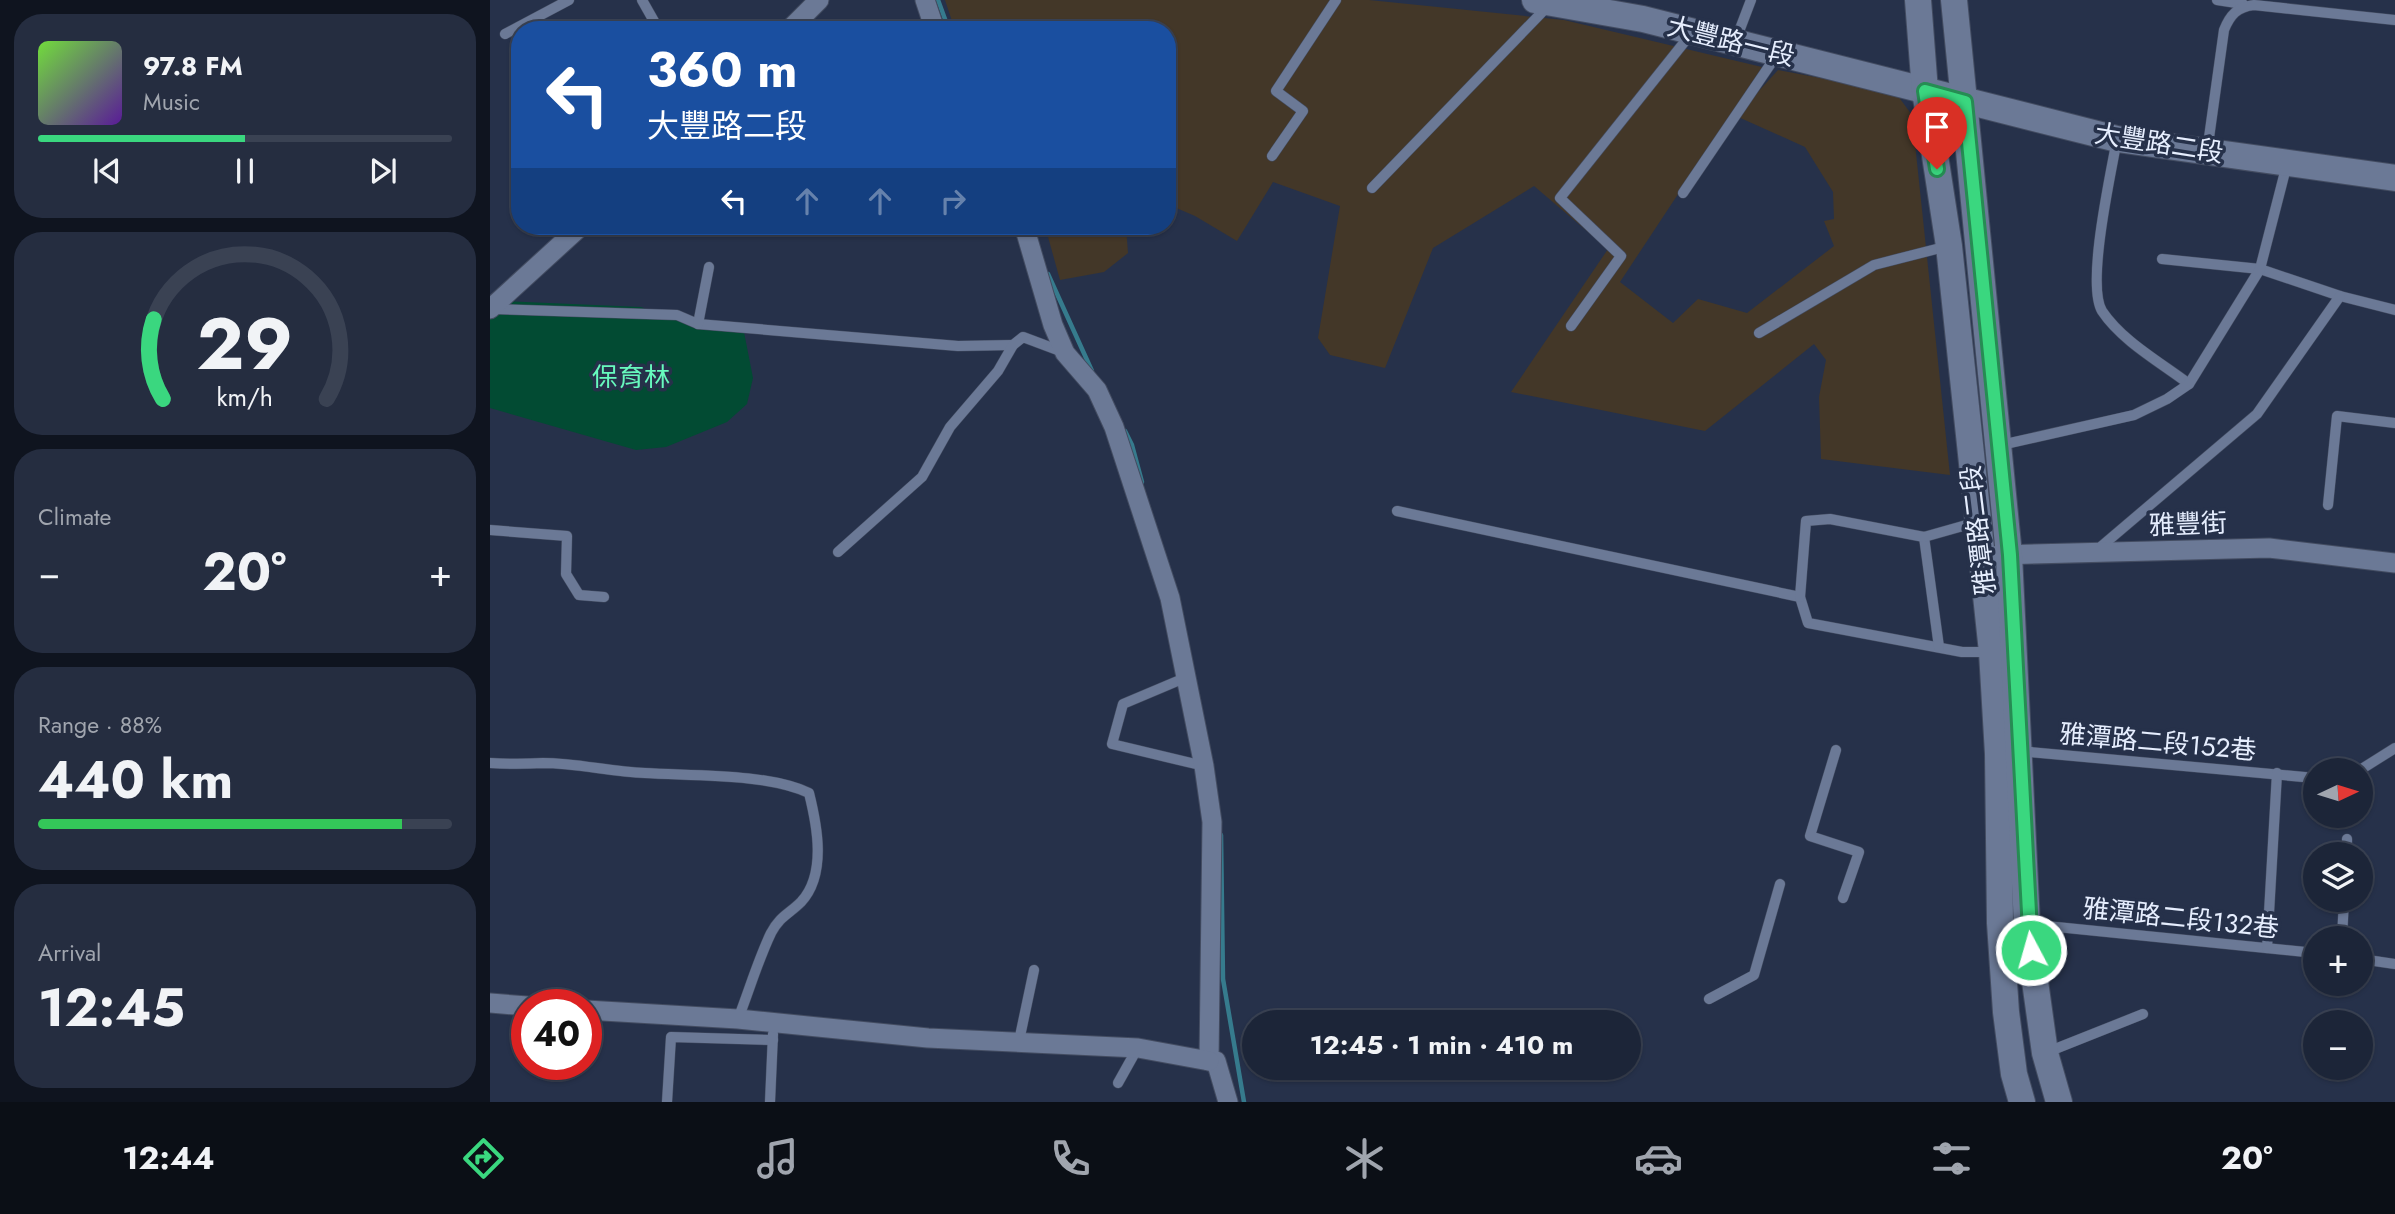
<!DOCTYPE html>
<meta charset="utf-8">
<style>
:root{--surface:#1c2538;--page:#252d40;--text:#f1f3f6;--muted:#a0a5ae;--line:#3a4253;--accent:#3ad77f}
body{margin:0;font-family:Jost,"Noto Sans TC",sans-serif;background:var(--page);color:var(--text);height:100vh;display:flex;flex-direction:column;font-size:26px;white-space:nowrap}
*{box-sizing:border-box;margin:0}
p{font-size:23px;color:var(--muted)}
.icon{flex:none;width:38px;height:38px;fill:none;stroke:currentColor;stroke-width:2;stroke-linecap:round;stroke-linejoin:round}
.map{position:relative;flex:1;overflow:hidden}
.details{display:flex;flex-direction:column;gap:14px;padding:14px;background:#0f141f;width:490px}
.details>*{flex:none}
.top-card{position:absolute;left:21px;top:21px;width:665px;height:214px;border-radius:28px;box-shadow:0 2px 5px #0004,0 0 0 2px var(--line);background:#1a4fa0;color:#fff;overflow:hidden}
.needle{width:46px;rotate:86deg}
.tools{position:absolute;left:1813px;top:758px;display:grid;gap:14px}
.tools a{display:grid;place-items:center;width:70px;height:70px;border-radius:50%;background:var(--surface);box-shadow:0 2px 5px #0004,0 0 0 2px var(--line);font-size:35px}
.speed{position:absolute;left:21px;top:989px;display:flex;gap:14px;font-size:35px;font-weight:700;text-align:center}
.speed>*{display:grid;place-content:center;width:91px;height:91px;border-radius:50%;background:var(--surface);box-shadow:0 2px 5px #0004,0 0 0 2px var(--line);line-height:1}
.speed .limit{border:10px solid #d22;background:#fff;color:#111}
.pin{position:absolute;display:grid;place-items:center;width:60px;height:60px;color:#fff;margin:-72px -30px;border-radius:50% 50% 50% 0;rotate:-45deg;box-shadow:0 0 7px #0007}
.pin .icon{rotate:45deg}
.me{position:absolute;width:77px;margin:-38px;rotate:354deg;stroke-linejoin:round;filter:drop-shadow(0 0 5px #0008)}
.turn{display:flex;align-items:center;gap:24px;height:147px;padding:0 21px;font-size:32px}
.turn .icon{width:91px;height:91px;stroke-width:2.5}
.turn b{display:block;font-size:49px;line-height:60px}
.lanes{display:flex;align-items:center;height:66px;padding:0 21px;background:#0003;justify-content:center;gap:35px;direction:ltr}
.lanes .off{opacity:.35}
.big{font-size:52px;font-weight:700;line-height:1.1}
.details .card{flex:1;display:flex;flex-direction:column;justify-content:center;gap:10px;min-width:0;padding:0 24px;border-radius:28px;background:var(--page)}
.details .dial{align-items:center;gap:0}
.dial svg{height:182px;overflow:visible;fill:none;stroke:var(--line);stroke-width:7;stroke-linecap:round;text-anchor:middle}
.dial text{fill:var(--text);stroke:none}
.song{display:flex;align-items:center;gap:21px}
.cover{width:84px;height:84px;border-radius:10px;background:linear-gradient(135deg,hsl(100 70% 55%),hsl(270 70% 35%))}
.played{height:7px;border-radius:4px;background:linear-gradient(90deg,var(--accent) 50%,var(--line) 50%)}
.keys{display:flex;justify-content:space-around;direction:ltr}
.heat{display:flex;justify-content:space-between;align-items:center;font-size:38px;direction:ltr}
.charge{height:10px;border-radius:5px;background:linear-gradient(90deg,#34c759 88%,var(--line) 0)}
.trip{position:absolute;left:752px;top:1010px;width:399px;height:70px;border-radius:35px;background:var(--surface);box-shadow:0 2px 5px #0004,0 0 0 2px var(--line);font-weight:700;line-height:70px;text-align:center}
.dock{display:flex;height:112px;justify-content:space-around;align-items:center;background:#0b0f16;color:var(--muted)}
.dock .icon{width:49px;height:49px}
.dock .selected{color:var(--accent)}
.dock b{font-size:32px;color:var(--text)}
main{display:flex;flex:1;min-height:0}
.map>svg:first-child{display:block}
.industrial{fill:#433728}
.green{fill:#024b33}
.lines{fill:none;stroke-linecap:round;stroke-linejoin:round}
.stream{stroke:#367b8d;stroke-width:4.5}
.lane-casing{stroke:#434c61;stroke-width:11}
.street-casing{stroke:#434c61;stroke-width:21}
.secondary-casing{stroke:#434c61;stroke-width:28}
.lane{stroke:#6b7996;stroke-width:10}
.street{stroke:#6b7996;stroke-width:19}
.secondary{stroke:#6b7996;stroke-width:26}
.route-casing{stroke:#268c53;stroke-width:18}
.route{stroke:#3ad77f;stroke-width:12}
.labels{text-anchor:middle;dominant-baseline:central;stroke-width:7;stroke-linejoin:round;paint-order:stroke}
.street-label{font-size:26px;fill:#e6eefe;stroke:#26314a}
.park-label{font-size:26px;fill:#67fabe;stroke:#26314a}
</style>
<main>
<section class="details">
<div class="card">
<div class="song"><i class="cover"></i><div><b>97.8 FM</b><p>Music</p></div></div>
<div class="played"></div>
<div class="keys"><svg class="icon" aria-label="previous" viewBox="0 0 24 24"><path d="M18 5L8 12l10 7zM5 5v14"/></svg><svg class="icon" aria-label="pause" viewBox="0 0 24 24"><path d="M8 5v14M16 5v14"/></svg><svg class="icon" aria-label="next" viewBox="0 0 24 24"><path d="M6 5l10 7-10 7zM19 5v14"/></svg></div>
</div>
<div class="card dial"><svg viewBox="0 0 100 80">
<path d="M14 69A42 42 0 1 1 86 69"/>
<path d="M14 69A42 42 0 0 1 10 34" stroke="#3ad77f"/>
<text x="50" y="56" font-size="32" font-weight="700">29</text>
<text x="50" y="72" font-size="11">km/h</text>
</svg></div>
<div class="card"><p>Climate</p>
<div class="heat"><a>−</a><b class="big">20°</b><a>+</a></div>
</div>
<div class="card"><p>Range · 88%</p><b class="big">440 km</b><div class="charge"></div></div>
<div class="card"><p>Arrival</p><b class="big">12:45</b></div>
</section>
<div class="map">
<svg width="1905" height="1102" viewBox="0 0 1905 1102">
<rect width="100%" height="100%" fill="#26314a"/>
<!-- industrial -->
<g class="industrial">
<path d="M455 0H879L1074 20 1272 67 1130 282 1183 323 1208 299 1257 313 1344 246 1334 221 1344 219 1343 192 1315 147 1246 116 1288 70 1405 92 1422 115 1460 475 1331 459 1329 397 1336 360 1324 344 1215 431 1021 392 1118 249 1044 186 943 248 895 368 840 355 828 338 850 206 783 182 747 241 705 216 677 204V30H465Z"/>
<path d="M555 226H636L638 253 614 272 570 280Z"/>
</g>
<!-- green -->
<path class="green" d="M12 301 151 307 175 317 254 332 263 378 257 404 237 422 176 447 146 450 0 408V312Z"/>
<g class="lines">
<!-- stream -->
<g class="stream">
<path d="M448 0 459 30"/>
<path d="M558 274 602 371"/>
<path d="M635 431 642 445 652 482"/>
<path d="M731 835 733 979 754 1102"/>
</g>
<!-- lane casing -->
<g class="lane-casing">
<g id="lane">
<path d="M152 0 169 30"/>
<path d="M1727 0 1753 4"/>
<path d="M15 34 79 0"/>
<path d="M1245 42 1261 0"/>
<path d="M1627 139C1621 173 1596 284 1612 311 1632 341 1670 362 1699 384"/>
<path d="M1717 152 1734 30C1740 15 1747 7 1764 5L1905 20"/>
<path d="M782 156 813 111 786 91 846 0"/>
<path d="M882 188 1058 6"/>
<path d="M1193 193 1286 56"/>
<path d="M1672 259 1770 269 1850 296 1905 310"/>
<path d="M4 309 187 315 208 324 468 346 523 345"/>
<path d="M208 324 219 267"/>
<path d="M1081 326 1131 256 1070 198 1200 35"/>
<path d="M1269 333 1384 265 1458 246"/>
<path d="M1511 445 1644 415 1677 399 1699 384 1770 269 1797 164"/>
<path d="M1838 505 1847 416 1905 423"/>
<path d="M907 511 1310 597 1318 623 1472 652H1500"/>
<path d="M0 530 77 536 76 574 89 595 114 597"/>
<path d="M1434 537 1449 647"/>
<path d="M1607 550 1767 414 1850 296"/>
<path d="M348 552 432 477 460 427 508 371 523 345 533 337 573 352"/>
<path d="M1310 597 1316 521 1340 519 1434 537 1487 522"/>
<path d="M697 677 633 704 622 744 714 766"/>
<path d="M1346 750 1320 836 1369 852 1353 898"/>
<path d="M1529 751 1825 778"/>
<path d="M0 763C19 764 35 764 53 763 87 763 121 772 155 773 201 776 277 773 319 793 327 825 337 874 311 902 299 914 290 916 281 933 268 960 259 991 248 1019"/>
<path d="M1870 770 1905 748"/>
<path d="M1857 854V839"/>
<path d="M1538 924 1825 953"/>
<path d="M1852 938 1854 900"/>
<path d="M1777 948 1787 773"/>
<path d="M1871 959 1905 964"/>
<path d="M1219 999 1264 975 1290 884"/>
<path d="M529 1041 544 970"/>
<path d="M1555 1053 1653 1014"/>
<path d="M628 1083 647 1049"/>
<path d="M177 1102 181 1037 283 1040"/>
<path d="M280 1102 283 1034"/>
</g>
</g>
<!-- street casing -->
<g class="street-casing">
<g id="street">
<path d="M435 0 445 30"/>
<path d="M299 30 329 0"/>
<path d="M534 226 563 325 575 353 607 390 624 427 680 598 714 766 722 822 719 1061H726L738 1102"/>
<path d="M0 309 91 226"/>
<path d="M1508 555 1779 548 1905 563"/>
<path d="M0 1003 37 1006"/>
<path d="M96 1010 248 1019 438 1038 648 1048 719 1061"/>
</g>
</g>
<!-- secondary casing -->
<g class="secondary-casing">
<g id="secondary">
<path d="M1045 0 1153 19 1627 139 1905 178"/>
<path d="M1428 0 1435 91 1459 246 1502 652 1508 754 1510 923 1516 1012 1524 1074 1532 1102"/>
<path d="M1464 0 1519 555 1537 924 1555 1053 1569 1102"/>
</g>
</g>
<!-- lane -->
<use href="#lane" class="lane"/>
<!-- street -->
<use href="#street" class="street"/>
<!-- secondary -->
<use href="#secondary" class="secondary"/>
</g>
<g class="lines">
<!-- route casing -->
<g class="route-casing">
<path id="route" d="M1447 169 1435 91 1475 102 1520 555 1541 950"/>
</g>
<!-- route -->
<use href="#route" class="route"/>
</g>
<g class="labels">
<!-- street labels -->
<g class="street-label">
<text transform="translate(1241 41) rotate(14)">大豐路一段</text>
<text transform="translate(1669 143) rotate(9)">大豐路二段</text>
<text transform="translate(1698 524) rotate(-2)">雅豐街</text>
<text transform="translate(1488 530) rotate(-97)">雅潭路二段</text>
<text transform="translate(1668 742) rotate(5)">雅潭路二段152巷</text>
<text transform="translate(1691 918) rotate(6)">雅潭路二段132巷</text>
</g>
<!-- park labels -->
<g class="park-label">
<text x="141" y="377">保育林</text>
</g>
</g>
</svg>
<div class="tools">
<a><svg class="needle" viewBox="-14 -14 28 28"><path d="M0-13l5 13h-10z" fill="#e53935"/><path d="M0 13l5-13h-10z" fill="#a0a5ae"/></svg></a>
<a><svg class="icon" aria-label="layers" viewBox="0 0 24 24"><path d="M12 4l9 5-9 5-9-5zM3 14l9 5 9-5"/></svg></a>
<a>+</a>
<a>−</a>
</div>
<div class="speed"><div class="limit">40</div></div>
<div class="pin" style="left:1447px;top:169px;background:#d93025"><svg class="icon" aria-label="arrive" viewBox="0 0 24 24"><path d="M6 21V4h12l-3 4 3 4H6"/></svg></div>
<svg class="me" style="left:1541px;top:950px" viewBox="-20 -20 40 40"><circle r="17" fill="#3ad77f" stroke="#fff" stroke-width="3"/><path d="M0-11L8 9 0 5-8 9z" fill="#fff"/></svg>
<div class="trip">12:45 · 1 min · 410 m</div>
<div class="top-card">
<div class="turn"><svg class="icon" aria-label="left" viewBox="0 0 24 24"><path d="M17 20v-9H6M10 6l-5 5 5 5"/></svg><div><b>360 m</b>大豐路二段</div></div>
<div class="lanes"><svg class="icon" aria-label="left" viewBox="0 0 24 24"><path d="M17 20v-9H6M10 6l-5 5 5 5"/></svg><svg class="icon off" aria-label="ahead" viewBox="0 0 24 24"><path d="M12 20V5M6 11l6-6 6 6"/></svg><svg class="icon off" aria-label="ahead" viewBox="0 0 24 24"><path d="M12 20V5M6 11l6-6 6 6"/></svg><svg class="icon off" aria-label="right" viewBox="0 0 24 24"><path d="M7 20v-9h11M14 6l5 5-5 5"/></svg></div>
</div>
</div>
</main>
<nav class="dock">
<b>12:44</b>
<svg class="icon selected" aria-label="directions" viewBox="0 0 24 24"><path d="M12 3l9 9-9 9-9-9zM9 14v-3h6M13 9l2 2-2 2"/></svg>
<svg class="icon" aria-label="music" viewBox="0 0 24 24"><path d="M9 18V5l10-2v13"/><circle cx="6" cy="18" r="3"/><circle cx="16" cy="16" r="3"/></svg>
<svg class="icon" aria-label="phone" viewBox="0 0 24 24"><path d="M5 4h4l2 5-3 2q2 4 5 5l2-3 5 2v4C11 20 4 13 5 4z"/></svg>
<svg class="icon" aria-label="climate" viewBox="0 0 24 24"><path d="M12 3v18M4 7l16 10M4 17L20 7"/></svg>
<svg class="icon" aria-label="car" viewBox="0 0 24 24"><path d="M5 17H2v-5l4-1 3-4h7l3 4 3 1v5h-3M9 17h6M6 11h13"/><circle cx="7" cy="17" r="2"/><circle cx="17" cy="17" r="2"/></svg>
<svg class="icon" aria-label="filters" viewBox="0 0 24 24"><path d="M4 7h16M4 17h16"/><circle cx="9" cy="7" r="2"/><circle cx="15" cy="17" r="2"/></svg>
<b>20°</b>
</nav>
